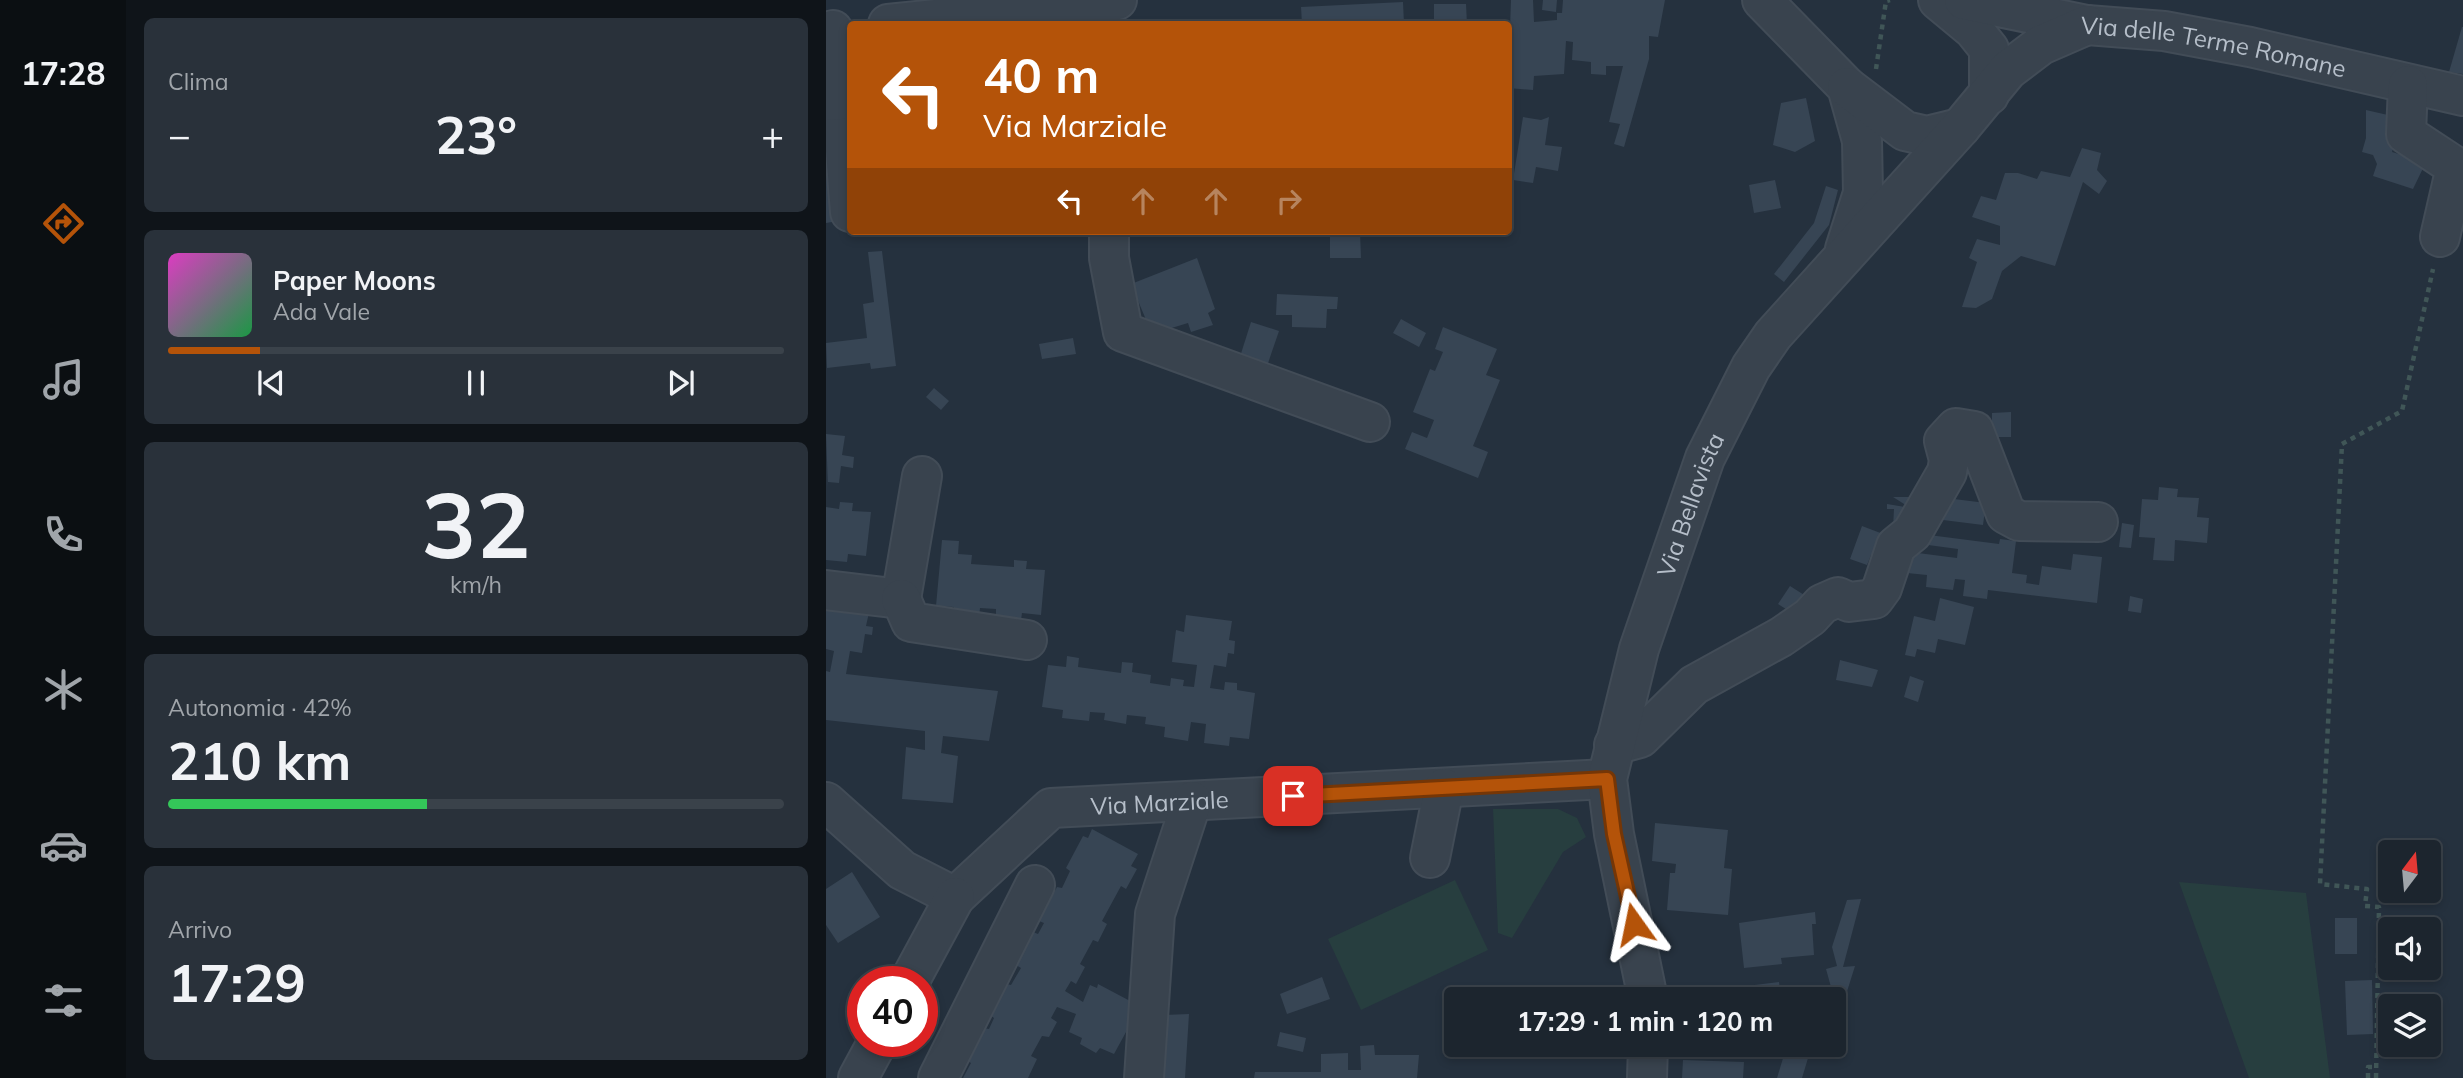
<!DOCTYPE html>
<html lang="it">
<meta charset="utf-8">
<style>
:root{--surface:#1c252e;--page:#29313a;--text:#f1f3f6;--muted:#a0a5aa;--line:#3a424a;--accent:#b45309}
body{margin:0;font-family:Mulish,sans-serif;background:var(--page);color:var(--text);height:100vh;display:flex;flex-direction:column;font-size:26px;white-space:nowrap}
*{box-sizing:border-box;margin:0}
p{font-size:23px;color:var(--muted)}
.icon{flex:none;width:38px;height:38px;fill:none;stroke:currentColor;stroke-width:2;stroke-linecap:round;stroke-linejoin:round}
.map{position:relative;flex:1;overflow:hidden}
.drawer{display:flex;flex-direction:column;gap:18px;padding:18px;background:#0f1419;width:700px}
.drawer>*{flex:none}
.top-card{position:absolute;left:21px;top:21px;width:665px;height:214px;border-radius:7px;box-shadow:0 4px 10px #0003,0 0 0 2px var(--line);background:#b45309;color:#fff;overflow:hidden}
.needle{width:46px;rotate:16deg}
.fabs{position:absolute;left:1552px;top:840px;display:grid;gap:14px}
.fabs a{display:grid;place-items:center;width:63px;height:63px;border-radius:7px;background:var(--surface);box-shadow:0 4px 10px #0003,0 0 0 2px var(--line);font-size:35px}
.speed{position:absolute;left:21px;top:966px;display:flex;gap:14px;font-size:35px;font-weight:700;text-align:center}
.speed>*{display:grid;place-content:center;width:91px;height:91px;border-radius:50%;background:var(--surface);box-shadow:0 4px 10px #0003,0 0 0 2px var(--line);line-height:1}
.speed .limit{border:10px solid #d22;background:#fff;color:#111}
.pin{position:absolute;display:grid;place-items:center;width:60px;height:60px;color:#fff;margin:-30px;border-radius:14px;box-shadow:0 4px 10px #0006}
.me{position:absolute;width:77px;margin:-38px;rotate:348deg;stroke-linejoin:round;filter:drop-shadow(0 0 5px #0008)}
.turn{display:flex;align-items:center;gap:24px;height:147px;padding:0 21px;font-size:32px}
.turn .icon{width:91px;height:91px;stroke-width:2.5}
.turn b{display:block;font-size:49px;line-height:60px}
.lanes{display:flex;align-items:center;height:66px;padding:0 21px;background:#0003;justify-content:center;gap:35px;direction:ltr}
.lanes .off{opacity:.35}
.big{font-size:52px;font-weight:700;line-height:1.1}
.drawer .tile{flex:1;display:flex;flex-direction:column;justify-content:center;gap:10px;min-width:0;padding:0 24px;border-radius:10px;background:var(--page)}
.drawer .dial{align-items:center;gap:0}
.dial b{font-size:91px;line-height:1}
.song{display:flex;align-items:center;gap:21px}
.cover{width:84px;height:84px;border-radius:10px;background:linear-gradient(135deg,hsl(310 70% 55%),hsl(140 70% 35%))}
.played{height:7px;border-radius:4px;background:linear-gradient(90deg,var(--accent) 15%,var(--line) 15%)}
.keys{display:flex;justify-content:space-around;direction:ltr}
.heat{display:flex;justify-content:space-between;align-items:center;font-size:38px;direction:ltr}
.charge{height:10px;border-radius:5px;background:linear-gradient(90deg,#34c759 42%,var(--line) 0)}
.trip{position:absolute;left:618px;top:987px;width:402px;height:70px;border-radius:7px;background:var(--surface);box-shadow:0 4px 10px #0003,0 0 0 2px var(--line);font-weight:700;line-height:70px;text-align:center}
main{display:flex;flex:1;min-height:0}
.tabs{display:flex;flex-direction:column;width:126px;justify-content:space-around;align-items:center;background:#0b0f12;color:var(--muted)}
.tabs .icon{width:49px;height:49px}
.tabs .selected{color:var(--accent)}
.tabs b{font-size:32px;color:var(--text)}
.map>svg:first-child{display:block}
.green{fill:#273e3f}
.building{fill:#374554}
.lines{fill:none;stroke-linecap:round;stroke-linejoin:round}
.minor-casing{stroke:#424c57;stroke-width:42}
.path{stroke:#405657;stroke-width:4.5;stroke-dasharray:5 5;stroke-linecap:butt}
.minor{stroke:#39434e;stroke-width:38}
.route-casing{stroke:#753606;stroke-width:18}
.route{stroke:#b45309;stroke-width:12}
.labels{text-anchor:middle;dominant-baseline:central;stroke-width:7;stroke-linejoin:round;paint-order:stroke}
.street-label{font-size:24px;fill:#b5bec9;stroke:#1e2833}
</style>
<main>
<nav class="tabs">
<b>17:28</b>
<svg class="icon selected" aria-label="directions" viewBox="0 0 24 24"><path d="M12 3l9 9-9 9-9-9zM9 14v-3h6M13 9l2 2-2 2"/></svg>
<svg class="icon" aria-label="music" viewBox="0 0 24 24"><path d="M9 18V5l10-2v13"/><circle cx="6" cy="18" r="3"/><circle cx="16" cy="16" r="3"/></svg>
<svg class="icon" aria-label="phone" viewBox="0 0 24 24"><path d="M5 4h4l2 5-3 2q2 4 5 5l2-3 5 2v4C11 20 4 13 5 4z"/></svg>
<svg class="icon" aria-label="climate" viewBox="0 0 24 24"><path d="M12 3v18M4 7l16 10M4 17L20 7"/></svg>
<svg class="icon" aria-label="car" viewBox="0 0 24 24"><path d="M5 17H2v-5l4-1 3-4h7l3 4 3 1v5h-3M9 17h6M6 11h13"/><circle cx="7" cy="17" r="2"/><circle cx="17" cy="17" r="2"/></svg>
<svg class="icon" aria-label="filters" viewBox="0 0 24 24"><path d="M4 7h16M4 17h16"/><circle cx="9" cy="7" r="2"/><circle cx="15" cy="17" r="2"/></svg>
</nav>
<section class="drawer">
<div class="tile"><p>Clima</p>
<div class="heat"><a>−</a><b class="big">23°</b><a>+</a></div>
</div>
<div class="tile">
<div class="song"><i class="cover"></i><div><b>Paper Moons</b><p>Ada Vale</p></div></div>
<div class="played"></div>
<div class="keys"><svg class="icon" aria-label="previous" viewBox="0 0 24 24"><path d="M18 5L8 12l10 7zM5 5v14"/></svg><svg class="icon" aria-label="pause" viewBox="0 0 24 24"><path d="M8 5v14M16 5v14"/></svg><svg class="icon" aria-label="next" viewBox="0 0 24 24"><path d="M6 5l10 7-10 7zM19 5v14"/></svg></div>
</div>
<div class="tile dial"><b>32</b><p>km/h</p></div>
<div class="tile"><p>Autonomia · 42%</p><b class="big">210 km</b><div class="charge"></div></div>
<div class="tile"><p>Arrivo</p><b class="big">17:29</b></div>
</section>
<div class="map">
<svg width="1637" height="1078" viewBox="0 0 1637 1078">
<rect width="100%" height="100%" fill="#25313e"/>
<!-- green -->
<g class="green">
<path d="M667 809H732L751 818 760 837 737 852 686 938 672 933Z"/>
<path d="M629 880 662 950 535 1010 502 939Z"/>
<path d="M1353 882 1480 893 1504 1078H1423Z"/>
</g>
<!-- building -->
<g class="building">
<path d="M685 0H707L708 22 731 20V13H736L737 0H839L832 37 823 36V59L798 147 788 144 794 124 783 122 797 66H780V75L765 74V62L746 60 747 42 740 41 738 74 708 76 707 90 682 88Z"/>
<path d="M717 0H731L730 12 716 10Z"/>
<path d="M577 2 578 24H476L475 7Z"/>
<path d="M608 4H640L641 24H608Z"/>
<path d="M1636 27H1637V74L1623 72Z"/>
<path d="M980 98 989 141 969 152 947 145 955 103Z"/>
<path d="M1540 110 1575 118 1566 152 1600 162 1587 189 1547 176 1551 164 1547 155 1536 152 1540 138Z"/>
<path d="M697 117 715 120 723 117 719 145 736 147 732 171 710 167 707 183 687 180Z"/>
<path d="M0 147 12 221 0 223Z"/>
<path d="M1256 148 1275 153 1271 170 1281 181 1273 194 1257 182 1229 266 1195 256 1176 271 1166 299 1150 308 1136 307 1151 262 1143 258 1151 239 1174 245V226L1146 217 1155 196 1170 200 1179 173H1192L1211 179 1215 171 1244 177Z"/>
<path d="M949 180 955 208 928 213 923 185Z"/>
<path d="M1000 186 1012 190 1003 225 958 282 948 274 988 223Z"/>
<path d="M60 231H93V233L61 237Z"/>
<path d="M504 231H534L535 258H504Z"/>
<path d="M56 251 70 366 45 369 44 363 1 368 0 343 41 338 37 304 48 302 42 252Z"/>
<path d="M371 258 389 309 382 313 387 325 365 332 362 323 326 334 305 284Z"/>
<path d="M451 294 512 297 511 309H501L500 328 466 327V315H450Z"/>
<path d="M575 319 600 333 593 347 567 333Z"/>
<path d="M425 322 453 331 439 372 412 363Z"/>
<path d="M617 327 671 349 660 375 674 380 647 446 662 452 652 478 579 449 586 432 601 438 608 420 587 412 604 369 609 371 617 352 609 349Z"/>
<path d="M247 338 250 354 216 359 213 344Z"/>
<path d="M108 388 123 401 115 410 100 397Z"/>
<path d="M1185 412V437H1166V413Z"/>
<path d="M0 434 19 436 16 455 28 457 27 468 15 466 13 483 2 482V487Z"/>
<path d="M1333 487 1352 489 1351 497 1373 498 1371 517 1383 518 1381 543 1349 540 1348 561 1327 560 1329 538 1313 537 1316 499 1332 500Z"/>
<path d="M1067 497H1087L1086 509Z"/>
<path d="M1120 498 1160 503 1157 525 1117 520Z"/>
<path d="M14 502 27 503 26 511 45 512 40 556 22 554 21 562 0 560V507L13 509Z"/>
<path d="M1061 504 1085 508 1067 528 1068 509H1061Z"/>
<path d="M1296 523 1308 525 1305 548 1293 547Z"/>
<path d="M1036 526 1065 537 1057 560 1045 555 1041 565 1024 559Z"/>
<path d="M1103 535 1173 544 1174 539 1190 541 1186 573 1201 575 1200 583 1213 585 1216 566 1245 570 1247 554 1276 557 1271 603 1162 590 1161 599 1137 596 1139 580 1129 579 1127 590 1100 587 1101 575 1081 573 1084 552 1131 558 1132 549 1102 545Z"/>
<path d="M116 540 133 541 132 554 146 555 145 564 188 567V560L201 561 200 569 219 570 215 615 196 613 195 620 170 617V609L154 608 153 617 128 615V607L110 606Z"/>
<path d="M964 586 986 600 974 618 952 604Z"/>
<path d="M1304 596 1317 599 1315 613 1302 611Z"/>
<path d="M1114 598 1148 607 1139 645 1112 639 1109 653 1091 649 1089 657 1079 655 1088 616 1109 621Z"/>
<path d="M0 600 44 608 40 626 47 627 46 635 39 634 36 653 24 651 20 674 172 691 163 741 117 736 115 753 132 756 127 803 76 799 80 747 99 750V731L0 720V671L4 672 8 651 0 649Z"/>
<path d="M360 615 406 621 403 640 409 641 408 654 402 653 400 667 388 665 384 688 398 690 399 682 411 683V690L429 693 423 739 404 737 403 746 378 743 380 724 365 722 362 741 338 737 339 727 319 724 320 717 301 715 300 724 278 720 279 713 264 712 263 721 236 718 237 710 216 707 222 665 240 667 241 656 253 658 252 667 295 673 296 662 307 663 306 672 325 675 324 683 344 686 345 678 358 680 357 686 368 687 371 665 346 662 350 630 358 632Z"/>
<path d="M1014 660 1052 670 1046 687 1010 680Z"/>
<path d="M1084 676 1098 681 1092 702 1078 697Z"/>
<path d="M829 823 902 830 898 868 906 869 902 915 841 910 844 873H849L850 864 826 861Z"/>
<path d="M266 829 312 854 305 866 311 869 300 889 295 886 276 921 281 924 272 942 267 940 254 964 259 967 250 984 245 981 239 991 257 1002 264 985 271 988 272 984 306 1002 303 1007 311 1012 288 1054 274 1048 270 1053 254 1044 256 1038 243 1032 250 1014 231 1007 225 1018 231 1022 223 1037 216 1036 205 1056 211 1059 202 1078H137L145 1063 140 1060 157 1028 163 1029 168 1018 164 1015 180 984 185 985 195 968 190 965 207 932 212 934 218 923 213 921 231 887 236 888 244 871 240 868 257 836 262 838Z"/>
<path d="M26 872 54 917 12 943 0 925V889Z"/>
<path d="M1035 899 1017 967 1029 966 1008 1033V999H1002L1005 987 1000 969 1011 966 1006 947 1021 900Z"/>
<path d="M989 912 990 924H986L988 955 955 958 956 964 918 968 913 923Z"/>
<rect x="1509" y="918" width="22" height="36"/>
<path d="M496 977 504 999 461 1014 454 994Z"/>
<path d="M1546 980 1547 1034 1521 1035 1519 981Z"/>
<path d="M953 982 955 999H881L880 991Z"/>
<path d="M1560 1011H1564V1033H1559Z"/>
<path d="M363 1014 359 1078H334L338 1015Z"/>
<path d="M454 1032 480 1038 477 1052 451 1046Z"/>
<path d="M548 1045 549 1055H593L591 1078H428L429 1072H495V1054L522 1053V1070H535L534 1046Z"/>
<path d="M961 1045H986L976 1078H951Z"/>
<path d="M857 1060 918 1062 917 1078H856Z"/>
</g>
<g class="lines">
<!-- minor casing -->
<g class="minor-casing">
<g id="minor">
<path d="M936 0 1021 87 1036 141 1037 193 1019 249"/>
<path d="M1112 0 1147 29 1163 49V95"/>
<path id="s1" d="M1138 0 1261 25 1338 31 1424 47 1637 96"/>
<path d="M62 24 291 0"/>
<path d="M1582 85 1580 134 1630 167 1614 237"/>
<path d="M1021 87 1079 131 1101 136 1134 128"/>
<path d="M15 100 24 212"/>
<path d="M0 101 15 100 7 30"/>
<path d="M283 231V258L297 332 544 422"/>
<path d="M0 590 75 599 96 476"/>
<path d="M75 599 85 622 201 640"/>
<path d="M788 745 814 738 868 685 955 637 984 617 996 604 1012 597 1023 602 1048 599 1056 588 1070 546 1086 533 1121 472 1123 460 1118 441 1130 428 1148 431 1180 514 1193 521 1272 522"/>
<path id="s2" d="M0 802 76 870 129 897 225 808 781 779"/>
<path d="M604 858 618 788"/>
<path d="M83 982 129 897"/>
<path id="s3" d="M822 999 788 834 781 779 813 649 879 458 925 367 947 335 1134 128 1182 70 1215 45 1261 25"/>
<path d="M32 1078 52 1041"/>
<path d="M112 1078 209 885"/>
<path d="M318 1078 329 914 366 801"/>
<path d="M821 1078 822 1045"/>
</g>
</g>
<!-- path -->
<g class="path">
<path d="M1050 69 1060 1 1064 0"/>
<path d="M1542 1078V1067H1550"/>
<path d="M1550 1078 1553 907 1539 906 1541 889 1494 884 1516 444 1576 411 1607 269"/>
</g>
<!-- minor -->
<use href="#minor" class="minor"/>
</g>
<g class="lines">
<!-- route casing -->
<g class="route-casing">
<path id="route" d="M467 796 781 779 788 834 808 924"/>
</g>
<!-- route -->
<use href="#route" class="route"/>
</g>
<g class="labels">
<!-- street labels -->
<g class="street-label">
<text stroke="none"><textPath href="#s1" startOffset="254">Via delle Terme Romane</textPath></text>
<text stroke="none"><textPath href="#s3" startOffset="511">Via Bellavista</textPath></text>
<text stroke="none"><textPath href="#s2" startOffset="401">Via Marziale</textPath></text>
</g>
</g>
</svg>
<div class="fabs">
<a><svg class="needle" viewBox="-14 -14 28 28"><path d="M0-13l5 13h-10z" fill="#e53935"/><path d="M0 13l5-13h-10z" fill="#a0a5aa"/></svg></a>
<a><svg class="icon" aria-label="sound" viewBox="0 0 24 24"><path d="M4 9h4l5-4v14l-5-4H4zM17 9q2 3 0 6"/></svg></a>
<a><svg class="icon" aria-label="layers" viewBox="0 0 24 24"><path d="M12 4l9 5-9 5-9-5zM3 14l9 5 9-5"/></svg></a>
</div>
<div class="speed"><div class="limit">40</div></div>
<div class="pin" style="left:467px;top:796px;background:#d93025"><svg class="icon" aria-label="arrive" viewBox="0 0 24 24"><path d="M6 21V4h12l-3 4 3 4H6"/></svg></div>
<svg class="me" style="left:808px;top:924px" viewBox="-20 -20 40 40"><path d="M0-17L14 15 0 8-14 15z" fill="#b45309" stroke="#fff" stroke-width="4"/></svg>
<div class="trip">17:29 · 1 min · 120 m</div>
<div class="top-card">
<div class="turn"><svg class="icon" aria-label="left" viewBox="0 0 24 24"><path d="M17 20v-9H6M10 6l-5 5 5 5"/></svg><div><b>40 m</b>Via Marziale</div></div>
<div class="lanes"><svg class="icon" aria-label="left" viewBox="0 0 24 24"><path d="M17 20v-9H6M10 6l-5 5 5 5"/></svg><svg class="icon off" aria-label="ahead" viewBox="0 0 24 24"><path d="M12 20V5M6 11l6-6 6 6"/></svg><svg class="icon off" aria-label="ahead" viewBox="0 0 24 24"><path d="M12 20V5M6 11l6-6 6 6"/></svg><svg class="icon off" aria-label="right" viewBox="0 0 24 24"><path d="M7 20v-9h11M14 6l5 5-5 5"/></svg></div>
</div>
</div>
</main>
